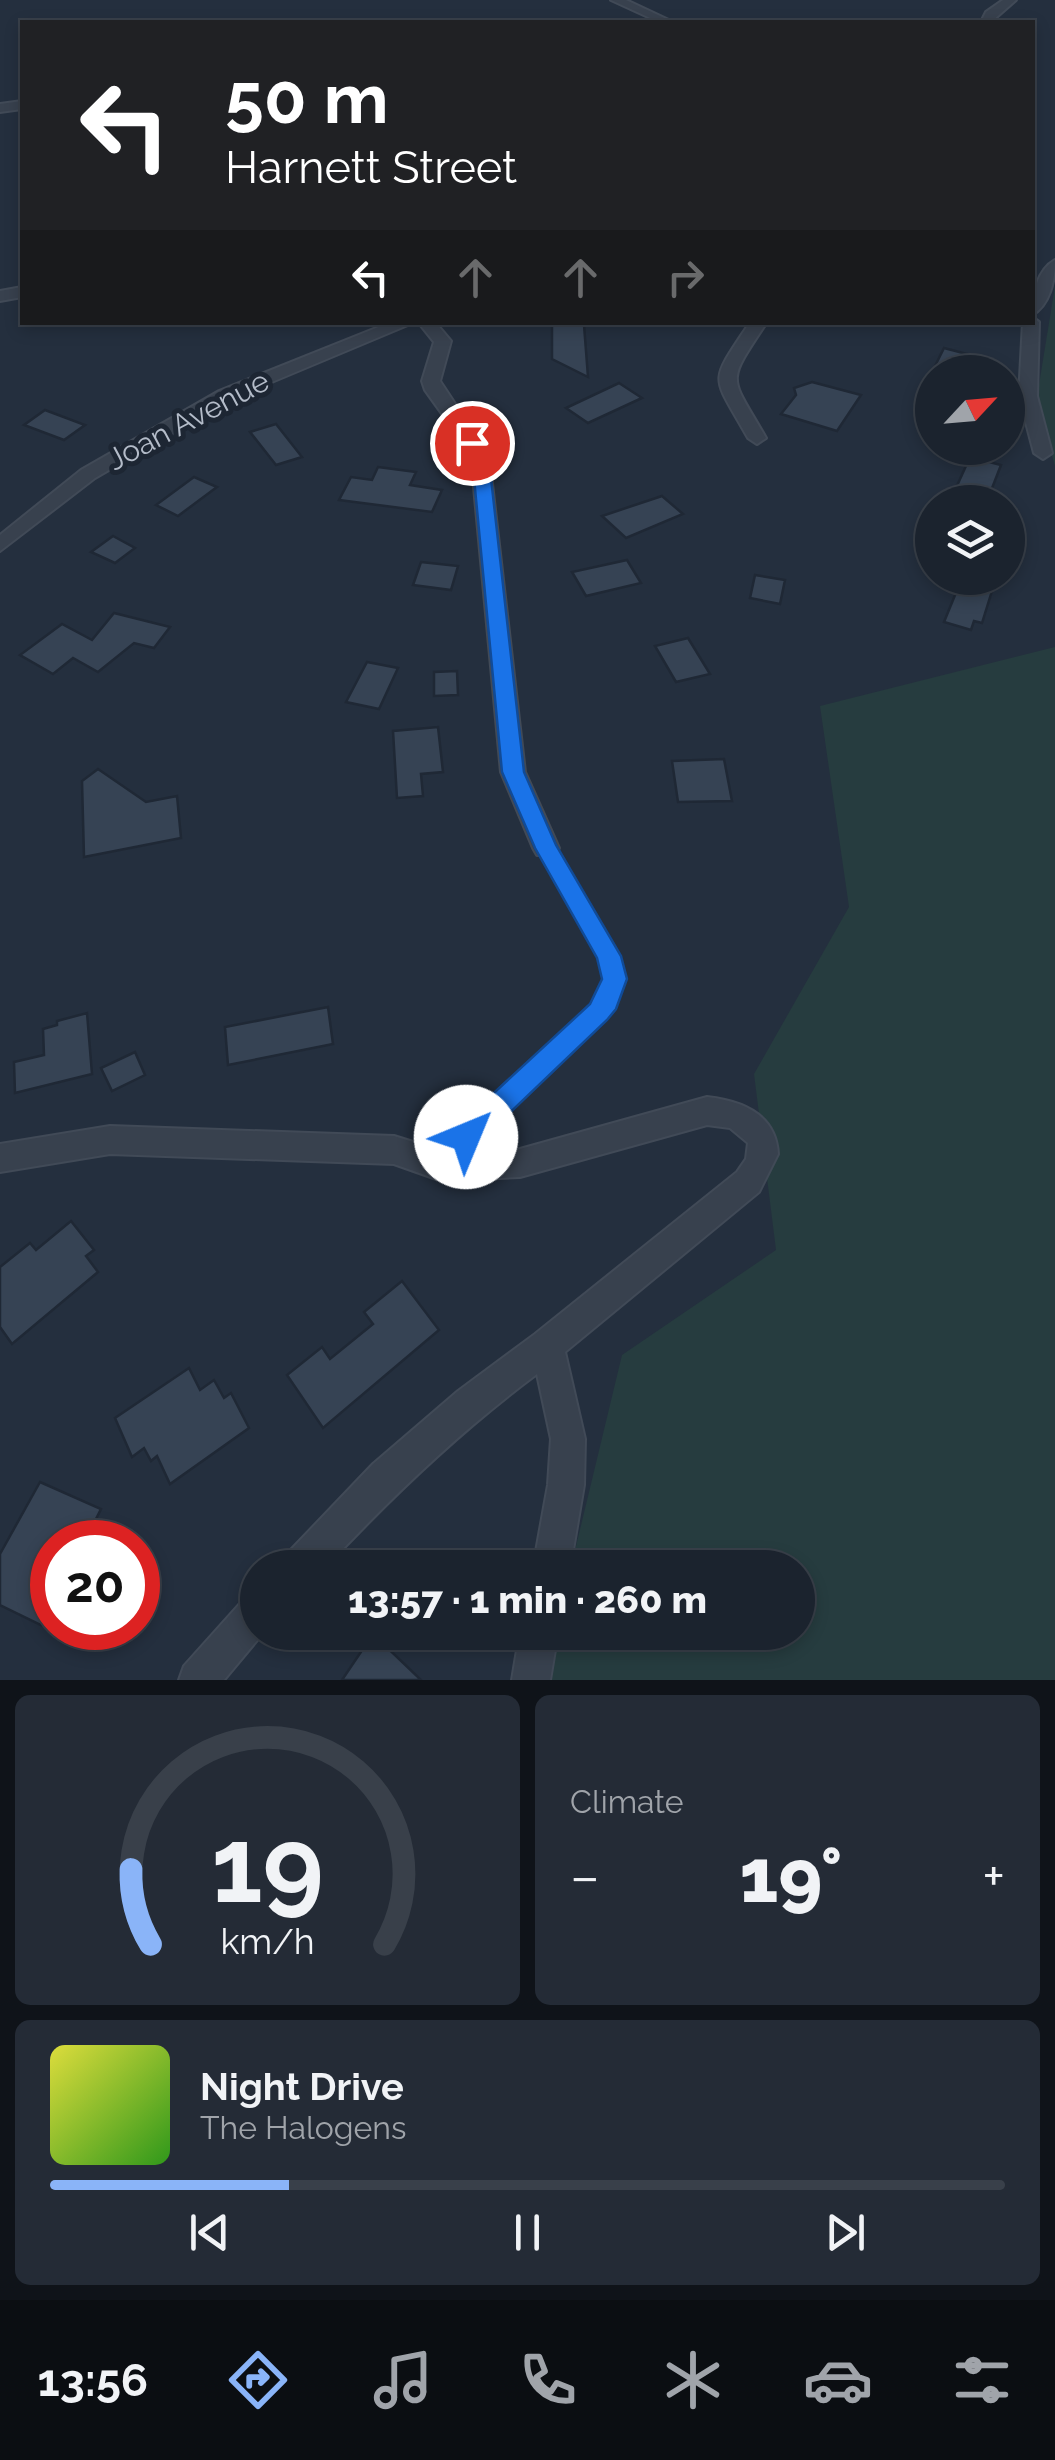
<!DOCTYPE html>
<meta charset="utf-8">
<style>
:root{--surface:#1b232e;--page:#242b36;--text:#f1f3f6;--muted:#a0a4aa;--line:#39404a;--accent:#8ab4f8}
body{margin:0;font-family:Raleway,sans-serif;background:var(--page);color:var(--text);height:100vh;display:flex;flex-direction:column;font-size:38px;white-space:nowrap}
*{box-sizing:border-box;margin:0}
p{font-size:32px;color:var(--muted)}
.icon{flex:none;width:55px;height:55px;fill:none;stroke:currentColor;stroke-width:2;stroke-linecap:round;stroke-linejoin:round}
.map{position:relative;height:1680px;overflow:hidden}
.drawer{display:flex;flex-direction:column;gap:15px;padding:15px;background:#0f1319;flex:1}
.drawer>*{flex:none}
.guide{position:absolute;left:20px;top:20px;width:1015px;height:305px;border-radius:0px;box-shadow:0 5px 15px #0003,0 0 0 2px var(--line);background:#202124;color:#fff;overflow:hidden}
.needle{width:65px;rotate:64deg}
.tools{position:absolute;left:915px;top:355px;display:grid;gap:20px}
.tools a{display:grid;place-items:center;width:110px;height:110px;border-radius:50%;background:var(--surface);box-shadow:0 5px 15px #0003,0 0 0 2px var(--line);font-size:50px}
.speed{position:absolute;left:30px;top:1520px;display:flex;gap:20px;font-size:50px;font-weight:700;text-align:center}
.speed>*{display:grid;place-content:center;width:130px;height:130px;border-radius:50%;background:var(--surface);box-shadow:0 5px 15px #0003,0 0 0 2px var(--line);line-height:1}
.speed .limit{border:15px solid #d22;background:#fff;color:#111}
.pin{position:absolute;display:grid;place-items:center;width:85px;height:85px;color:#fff;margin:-42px;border:5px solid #fff;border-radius:50%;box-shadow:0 2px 10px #0007}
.me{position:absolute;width:110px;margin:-55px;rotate:45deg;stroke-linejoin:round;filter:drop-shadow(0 0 8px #0008)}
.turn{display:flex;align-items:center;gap:35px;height:210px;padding:0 40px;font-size:45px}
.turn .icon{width:130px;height:130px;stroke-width:2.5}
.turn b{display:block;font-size:70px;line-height:85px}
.lanes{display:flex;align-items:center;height:95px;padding:0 40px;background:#0003;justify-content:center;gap:50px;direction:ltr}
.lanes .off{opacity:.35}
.big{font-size:75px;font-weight:800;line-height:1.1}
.drawer .card{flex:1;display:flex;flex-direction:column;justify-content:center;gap:15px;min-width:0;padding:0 35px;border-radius:15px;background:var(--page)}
.drawer .dial{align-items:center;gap:0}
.dial svg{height:260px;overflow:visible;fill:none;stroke:var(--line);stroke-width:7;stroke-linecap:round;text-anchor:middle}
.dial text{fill:var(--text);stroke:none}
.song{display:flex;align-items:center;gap:30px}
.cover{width:120px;height:120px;border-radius:15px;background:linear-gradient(135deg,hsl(60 70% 55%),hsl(110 70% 35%))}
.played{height:10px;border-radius:5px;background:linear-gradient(90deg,var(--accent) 25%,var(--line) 25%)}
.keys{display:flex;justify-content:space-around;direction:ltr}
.heat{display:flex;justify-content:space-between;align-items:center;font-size:55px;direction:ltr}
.drawer .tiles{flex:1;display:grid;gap:15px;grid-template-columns:1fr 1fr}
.card:last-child{grid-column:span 2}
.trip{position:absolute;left:240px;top:1550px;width:575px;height:100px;border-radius:50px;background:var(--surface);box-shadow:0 5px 15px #0003,0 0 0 2px var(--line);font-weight:800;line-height:100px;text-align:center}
.tabs{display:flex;height:160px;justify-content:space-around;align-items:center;background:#0b0e12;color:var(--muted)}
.tabs .icon{width:70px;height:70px}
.tabs .selected{color:var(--accent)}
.tabs b{font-size:45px;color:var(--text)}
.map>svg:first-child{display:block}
.green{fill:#263c3f}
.building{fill:#364354;stroke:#1f2835;stroke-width:2.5}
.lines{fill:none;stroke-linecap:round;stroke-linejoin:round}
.service-casing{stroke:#414a57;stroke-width:4}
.minor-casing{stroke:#414a57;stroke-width:4}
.service{fill:#38414e;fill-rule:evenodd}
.minor{fill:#38414e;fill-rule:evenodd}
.route{fill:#1a73e8;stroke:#114b97;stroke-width:2.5}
.labels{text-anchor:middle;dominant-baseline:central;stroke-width:10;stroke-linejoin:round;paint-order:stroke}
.far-street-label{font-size:30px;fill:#b4bcc9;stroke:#1d2633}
</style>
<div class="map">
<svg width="1055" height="1680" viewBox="0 0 1055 1680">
<rect width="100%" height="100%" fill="#242f3e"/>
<!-- green -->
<g class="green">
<path d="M1055 286V466L1036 403Z"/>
<path d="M1055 647V1680H544L555 1633 798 1632V1568L571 1567 622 1355 776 1250 754 1074 849 907 820 706Z"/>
</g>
<!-- building -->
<g class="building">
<path d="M552 325H584L588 377 552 359Z"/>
<path d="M944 348 967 354 958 372 934 368Z"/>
<path d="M812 382 861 395 837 431 781 414 796 395 794 388Z"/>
<path d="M619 383 642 398 588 423 566 408Z"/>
<path d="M45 410 85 425 64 440 24 425Z"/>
<path d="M276 424 302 457 276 465 250 432Z"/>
<path d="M970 457 1001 465 989 496 956 488Z"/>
<path d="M378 467 416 472 410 485 442 490 432 512 339 500 351 477 372 480Z"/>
<path d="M194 477 217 487 178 516 156 505Z"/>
<path d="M662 496 683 514 626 538 602 516Z"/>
<path d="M113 536 135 548 115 563 91 552Z"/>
<path d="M627 560 641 583 586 596 572 572Z"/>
<path d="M421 562 458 566 451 590 413 585Z"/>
<path d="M755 575 785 580 780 604 750 598Z"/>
<path d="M962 578H996L982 623 974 621 971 630 944 622Z"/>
<path d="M114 613 170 627 154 648 134 643 98 672 73 658 53 674 20 655 62 624 92 640Z"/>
<path d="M688 638 710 674 676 682 655 646Z"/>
<path d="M367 662 398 668 379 709 346 702Z"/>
<path d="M457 671 458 695 434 696V672Z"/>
<path d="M438 727 443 772 421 774 423 796 397 798 393 731Z"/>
<path d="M724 759 732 801 678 802 672 761Z"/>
<path d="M98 769 146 802 177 796 181 838 84 857 82 781Z"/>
<path d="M328 1007 333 1044 228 1065 225 1027Z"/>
<path d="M87 1013 92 1074 15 1093 14 1062 44 1055 43 1029 57 1025V1021Z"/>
<path d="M135 1052 145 1075 112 1091 101 1068Z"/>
<path d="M71 1221 94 1250 86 1256 98 1272 12 1344 0 1327V1267L30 1243 36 1250Z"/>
<path d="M402 1281 439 1330 323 1428 287 1375 322 1347 330 1359 373 1324 364 1312Z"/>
<path d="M189 1368 200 1390 214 1380 224 1398 231 1393 249 1428 170 1484 157 1456 151 1461 144 1448 132 1457 115 1418Z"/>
<path d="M40 1482 101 1509 93 1525 132 1542H52V1603L41 1625 0 1605V1554Z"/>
<path d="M373 1634 421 1680H342Z"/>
</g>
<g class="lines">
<!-- service casing -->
<g class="service-casing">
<path id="service" d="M546 843 550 844 613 952 620 969V990L604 1016 532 1081 448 1166 443 1168 438 1166 435 1161 438 1156 522 1071 594 1008 606 989V969L602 958 540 848 542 844Z"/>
</g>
<!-- minor casing -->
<g class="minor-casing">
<g id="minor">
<path d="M611 0H626L673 22H659Z"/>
<path d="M1003 0H1016L991 22H981L986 12Z"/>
<path d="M22 101V109L0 112V104Z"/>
<path d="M1055 260C1055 280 1050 305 1032 315 1032 295 1037 270 1055 260Z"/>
<path d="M22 287V297L0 301V291Z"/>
<path d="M1032 317 1039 322 1037 396 1052 453 1043 459 1034 453 1019 396 1023 322H1032Z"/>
<path d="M391 322H415L231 399 95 478 0 551V535L81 470 219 391Z"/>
<path d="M418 322H435L451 341 440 381 481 443 490 466 525 772 559 848 555 855H537L533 848 501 772 472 466 463 443 425 390 422 381 434 342Z"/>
<path d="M750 322H767C725 386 729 373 766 438L757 444 748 438C711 372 708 386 750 322Z"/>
<path d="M707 1097C743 1101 776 1115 778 1154L759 1192 565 1352 585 1439 584 1485 570 1568H533L548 1485 551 1439 537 1374C459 1432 391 1497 325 1568H281L286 1555 373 1464 458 1391 535 1334 737 1172 746 1159 748 1143 730 1128 707 1125 520 1177 442 1181 394 1164 110 1154 0 1172V1144L110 1126 394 1136 442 1151 520 1149Z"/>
<path d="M258 1592V1632H264L224 1680H179L184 1666 245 1598Z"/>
<path d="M520 1632H558L550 1680H512Z"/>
</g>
</g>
<!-- service -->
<use href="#service" class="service"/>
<!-- minor -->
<use href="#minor" class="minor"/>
</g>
<!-- route -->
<path class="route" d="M472 438 480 443 491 478 524 772 556 845 621 956 627 979 616 1009 607 1020 475 1146 466 1150 456 1146 452 1137 456 1128 590 1004 602 979 597 958 535 848 502 772 474 478 463 443Z"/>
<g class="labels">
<!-- far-street labels -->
<g class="far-street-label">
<text transform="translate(188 420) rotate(-28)">Joan Avenue</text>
</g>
</g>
</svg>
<div class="tools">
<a><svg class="needle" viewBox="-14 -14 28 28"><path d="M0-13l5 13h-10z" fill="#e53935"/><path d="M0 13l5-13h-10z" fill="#a0a4aa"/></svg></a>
<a><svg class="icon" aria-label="layers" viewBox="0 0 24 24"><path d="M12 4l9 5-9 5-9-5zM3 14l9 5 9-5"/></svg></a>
</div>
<div class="speed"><div class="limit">20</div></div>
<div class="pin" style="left:472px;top:443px;background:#d93025"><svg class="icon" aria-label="arrive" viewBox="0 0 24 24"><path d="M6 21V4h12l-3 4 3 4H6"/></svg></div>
<svg class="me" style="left:466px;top:1137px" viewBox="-20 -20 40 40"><circle r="19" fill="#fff"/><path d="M0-13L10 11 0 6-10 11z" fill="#1a73e8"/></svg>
<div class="trip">13:57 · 1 min · 260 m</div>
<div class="guide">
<div class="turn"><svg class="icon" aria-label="left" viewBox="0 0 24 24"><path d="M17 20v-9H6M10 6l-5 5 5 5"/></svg><div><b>50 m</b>Harnett Street</div></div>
<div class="lanes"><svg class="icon" aria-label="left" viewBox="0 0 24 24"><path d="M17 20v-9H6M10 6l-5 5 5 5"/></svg><svg class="icon off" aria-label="ahead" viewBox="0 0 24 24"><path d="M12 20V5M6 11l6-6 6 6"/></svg><svg class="icon off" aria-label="ahead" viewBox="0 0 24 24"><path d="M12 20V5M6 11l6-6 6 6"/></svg><svg class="icon off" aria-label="right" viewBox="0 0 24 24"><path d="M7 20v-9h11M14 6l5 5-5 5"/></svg></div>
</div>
</div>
<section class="drawer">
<div class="tiles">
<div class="card dial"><svg viewBox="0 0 100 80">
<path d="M14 69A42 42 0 1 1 86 69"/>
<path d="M14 69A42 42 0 0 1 8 46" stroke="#8ab4f8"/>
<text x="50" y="56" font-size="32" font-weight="700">19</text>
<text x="50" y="72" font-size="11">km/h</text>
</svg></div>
<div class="card"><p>Climate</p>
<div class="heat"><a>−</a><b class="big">19°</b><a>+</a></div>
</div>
<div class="card">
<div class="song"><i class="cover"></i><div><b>Night Drive</b><p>The Halogens</p></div></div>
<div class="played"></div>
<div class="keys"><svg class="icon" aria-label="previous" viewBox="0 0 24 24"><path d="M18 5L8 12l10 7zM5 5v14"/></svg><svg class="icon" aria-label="pause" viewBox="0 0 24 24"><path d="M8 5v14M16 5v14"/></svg><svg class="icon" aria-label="next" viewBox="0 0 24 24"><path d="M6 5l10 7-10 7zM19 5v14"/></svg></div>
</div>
</div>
</section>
<nav class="tabs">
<b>13:56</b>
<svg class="icon selected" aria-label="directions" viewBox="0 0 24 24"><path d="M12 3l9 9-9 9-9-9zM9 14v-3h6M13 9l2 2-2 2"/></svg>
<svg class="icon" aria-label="music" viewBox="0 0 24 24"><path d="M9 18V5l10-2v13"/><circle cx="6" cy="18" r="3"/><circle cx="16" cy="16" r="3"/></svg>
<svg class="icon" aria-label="phone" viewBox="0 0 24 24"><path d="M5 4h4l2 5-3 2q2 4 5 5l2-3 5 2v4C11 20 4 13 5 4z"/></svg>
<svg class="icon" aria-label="climate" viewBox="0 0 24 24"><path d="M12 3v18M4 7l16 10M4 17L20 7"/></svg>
<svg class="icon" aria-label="car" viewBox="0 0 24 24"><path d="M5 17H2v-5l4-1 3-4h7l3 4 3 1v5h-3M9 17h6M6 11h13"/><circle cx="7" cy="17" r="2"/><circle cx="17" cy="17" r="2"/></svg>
<svg class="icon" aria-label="filters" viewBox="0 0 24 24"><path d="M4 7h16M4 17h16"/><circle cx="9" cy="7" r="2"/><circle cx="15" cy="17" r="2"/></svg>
</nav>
